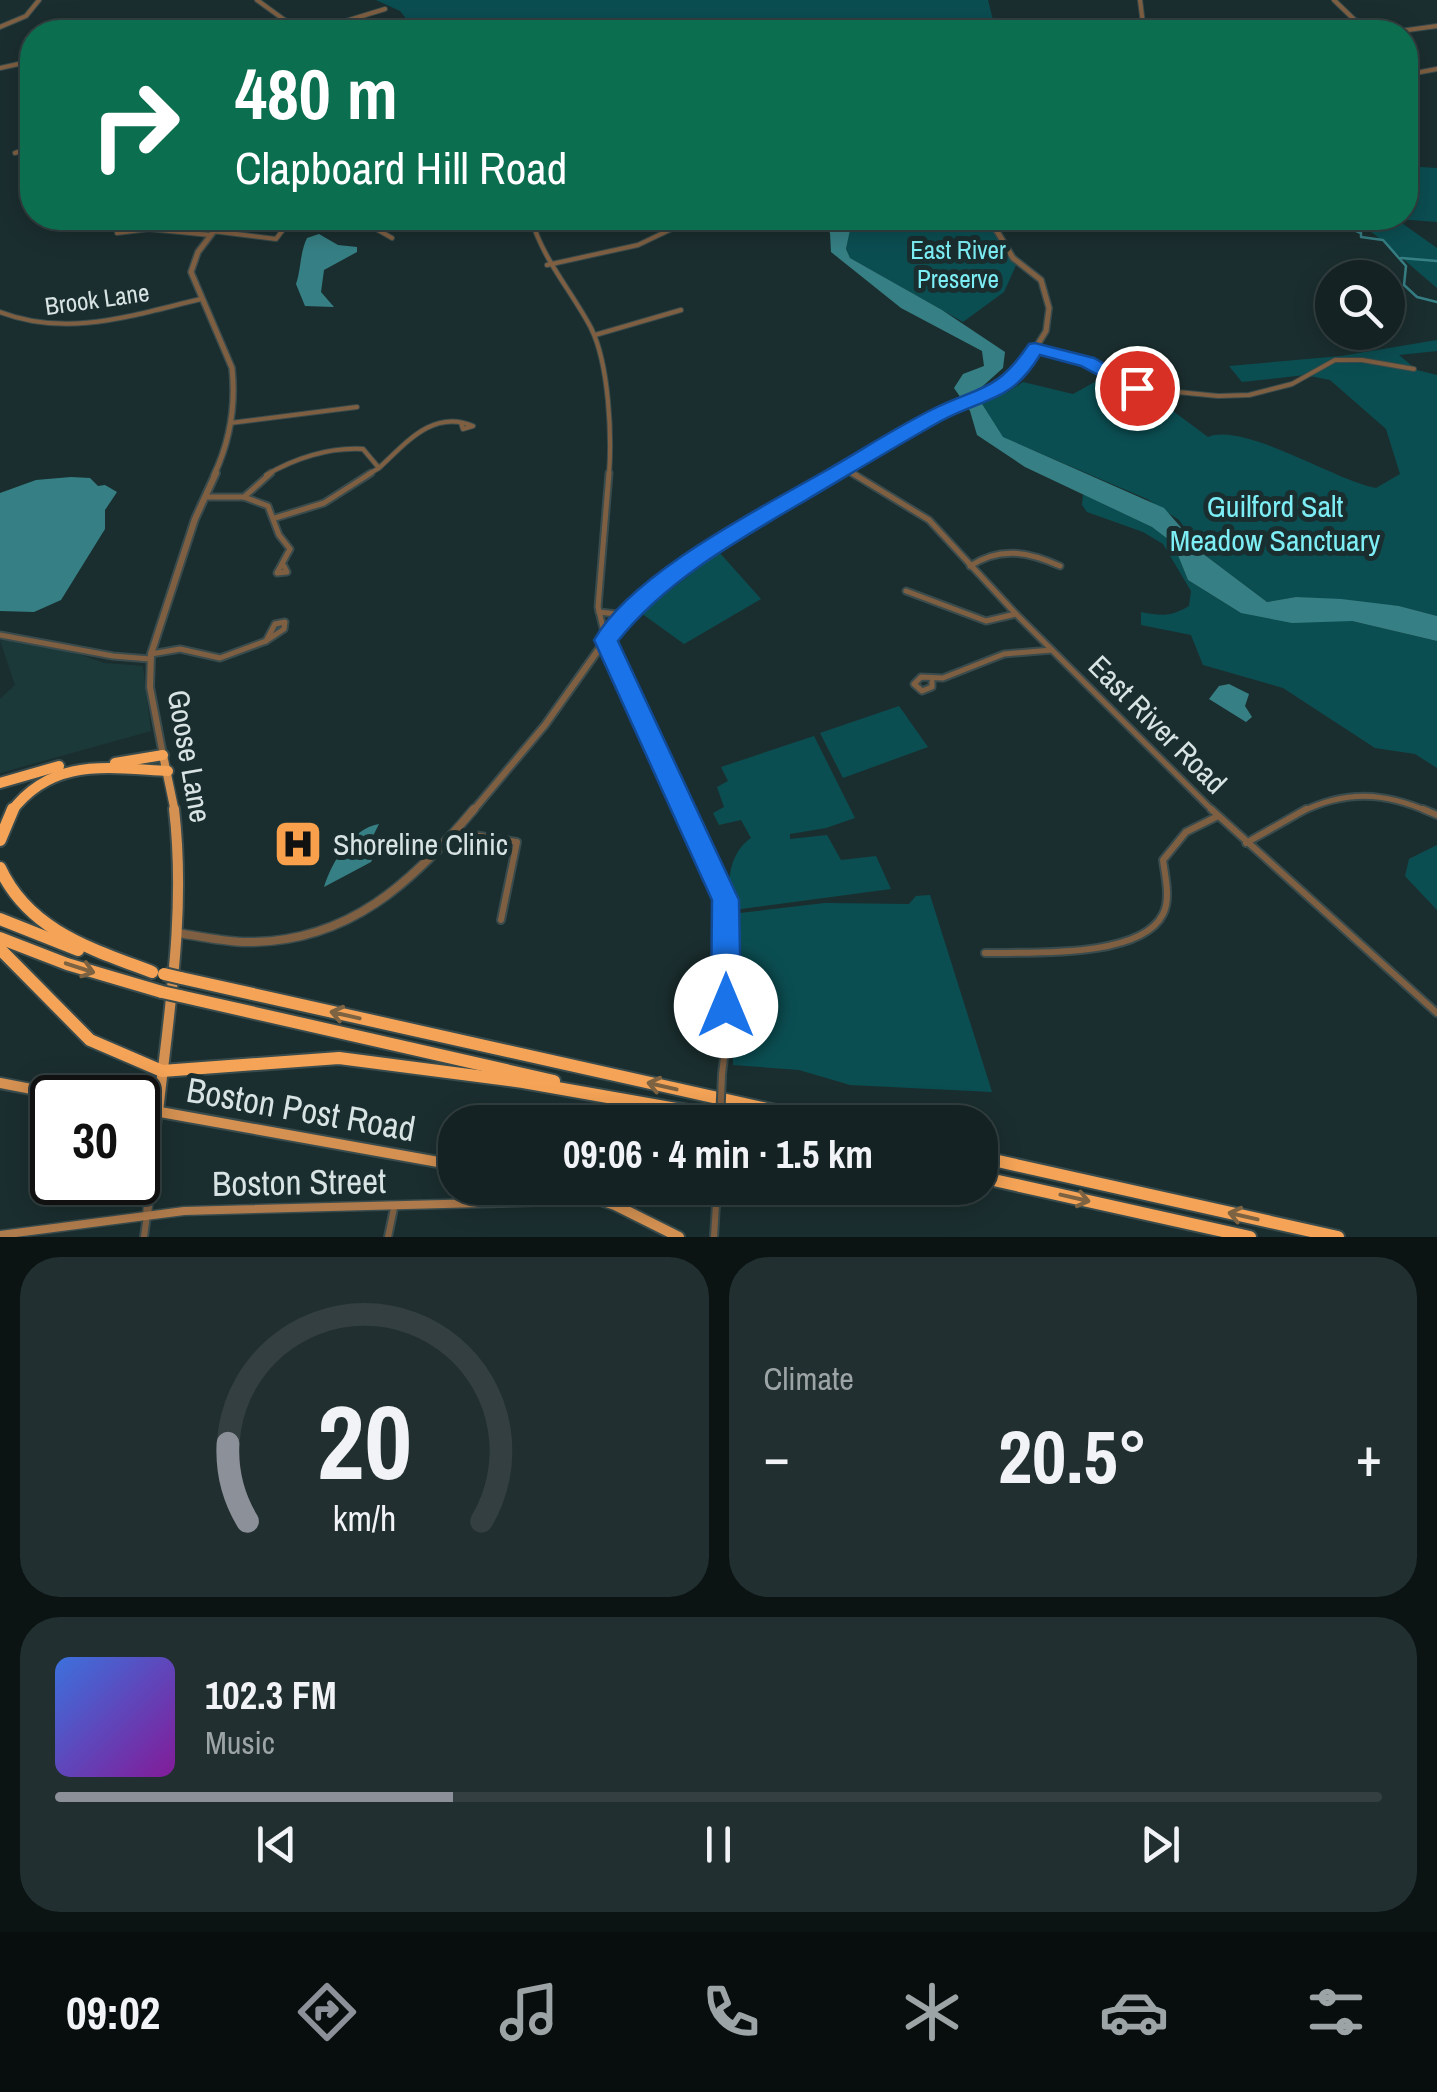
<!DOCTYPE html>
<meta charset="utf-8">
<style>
:root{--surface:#142223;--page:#212f30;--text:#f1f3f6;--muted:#9da4a6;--line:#333f41;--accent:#8c9099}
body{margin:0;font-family:"Archivo Narrow",sans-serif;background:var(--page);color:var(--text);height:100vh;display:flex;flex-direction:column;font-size:38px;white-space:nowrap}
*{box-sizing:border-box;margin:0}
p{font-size:32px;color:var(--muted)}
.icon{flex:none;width:55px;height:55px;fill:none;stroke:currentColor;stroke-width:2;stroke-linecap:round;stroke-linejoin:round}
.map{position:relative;height:1237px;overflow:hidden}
.drawer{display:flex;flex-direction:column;gap:20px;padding:20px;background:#0b1313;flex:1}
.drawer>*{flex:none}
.hud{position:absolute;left:20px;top:20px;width:1398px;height:210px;border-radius:40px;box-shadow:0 5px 25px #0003,0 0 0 2px var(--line);background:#0b6e4f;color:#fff;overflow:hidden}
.tools{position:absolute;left:1315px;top:260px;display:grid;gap:20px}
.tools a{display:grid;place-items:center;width:90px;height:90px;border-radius:50%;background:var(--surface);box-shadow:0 5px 25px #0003,0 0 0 2px var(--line);font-size:50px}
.speed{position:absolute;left:30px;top:1075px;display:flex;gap:20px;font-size:50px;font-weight:700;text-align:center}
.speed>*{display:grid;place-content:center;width:130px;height:130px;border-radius:50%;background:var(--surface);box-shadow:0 5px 25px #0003,0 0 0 2px var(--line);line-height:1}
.speed .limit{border:5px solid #111;border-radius:15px;background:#fff;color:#111}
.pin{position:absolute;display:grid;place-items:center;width:85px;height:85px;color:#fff;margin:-42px;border:5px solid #fff;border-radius:50%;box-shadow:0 2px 10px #0007}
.me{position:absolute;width:110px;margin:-55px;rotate:0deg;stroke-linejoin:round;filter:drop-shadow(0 0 8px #0008)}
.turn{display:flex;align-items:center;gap:35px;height:210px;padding:0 50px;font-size:45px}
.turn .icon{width:130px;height:130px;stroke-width:2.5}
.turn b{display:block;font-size:70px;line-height:85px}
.big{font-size:75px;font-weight:700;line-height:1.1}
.drawer .card{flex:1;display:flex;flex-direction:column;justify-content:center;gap:15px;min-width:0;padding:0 35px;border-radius:40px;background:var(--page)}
.drawer .dial{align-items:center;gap:0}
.dial svg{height:260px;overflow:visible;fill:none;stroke:var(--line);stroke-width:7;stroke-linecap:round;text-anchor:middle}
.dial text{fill:var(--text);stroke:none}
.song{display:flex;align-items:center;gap:30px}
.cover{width:120px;height:120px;border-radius:15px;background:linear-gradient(135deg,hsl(220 70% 55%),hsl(290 70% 35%))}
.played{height:10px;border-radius:5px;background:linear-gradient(90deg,var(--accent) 30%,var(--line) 30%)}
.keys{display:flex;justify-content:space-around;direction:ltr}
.heat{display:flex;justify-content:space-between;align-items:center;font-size:55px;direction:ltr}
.drawer .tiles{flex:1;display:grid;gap:20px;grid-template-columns:1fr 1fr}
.card:last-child{grid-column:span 2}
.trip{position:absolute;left:438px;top:1105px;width:560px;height:100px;border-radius:40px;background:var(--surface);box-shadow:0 5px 25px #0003,0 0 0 2px var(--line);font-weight:700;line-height:100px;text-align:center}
.menu{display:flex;height:160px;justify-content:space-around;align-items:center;background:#080e0e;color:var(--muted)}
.menu .icon{width:70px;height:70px}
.menu .selected{color:var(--accent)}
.menu b{font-size:45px;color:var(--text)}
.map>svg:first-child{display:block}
.built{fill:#1c393a}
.green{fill:#0b4e52}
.water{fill:#368085}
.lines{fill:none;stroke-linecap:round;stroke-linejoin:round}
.stream{stroke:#368085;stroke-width:2.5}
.minor-far2-casing{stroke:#394b4c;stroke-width:6}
.minor-far1-casing{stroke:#394b4c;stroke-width:9}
.minor-casing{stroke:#394b4c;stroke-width:10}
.tertiary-far3-casing{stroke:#394b4c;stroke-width:6}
.tertiary-far2-casing{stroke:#394b4c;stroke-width:8}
.tertiary-far1-casing{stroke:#394b4c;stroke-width:10}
.tertiary-casing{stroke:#394b4c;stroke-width:11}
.secondary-casing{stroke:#394b4c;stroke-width:11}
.primary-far1-casing{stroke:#394b4c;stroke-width:11}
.primary-casing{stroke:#394b4c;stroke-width:14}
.motorway-far1-casing{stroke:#394b4c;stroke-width:14}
.motorway-casing{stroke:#394b4c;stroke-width:16}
.minor-far2{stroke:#7f5f42;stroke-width:4}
.minor-far1{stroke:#7f5f42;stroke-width:5}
.minor{stroke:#7f5f42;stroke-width:6}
.tertiary-far3{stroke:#7f5f42;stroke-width:4}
.tertiary-far2{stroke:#7f5f42;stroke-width:5}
.tertiary-far1{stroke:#7f5f42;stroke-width:6}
.tertiary{stroke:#7f5f42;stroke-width:8}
.secondary{stroke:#af7b4c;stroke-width:8}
.primary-far1{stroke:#d49152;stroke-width:8}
.primary{stroke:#d49152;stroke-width:10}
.motorway-far1{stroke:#f5a457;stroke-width:10}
.motorway{stroke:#f5a457;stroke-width:12}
.minor-bridge-casing{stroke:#394b4c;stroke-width:10;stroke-linecap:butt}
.motorway-bridge-casing{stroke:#394b4c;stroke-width:16;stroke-linecap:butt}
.minor-bridge{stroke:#7f5f42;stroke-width:6}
.motorway-bridge{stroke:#f5a457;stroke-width:12}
.oneway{stroke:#7d6341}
.route{fill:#1a73e8;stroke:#114b97;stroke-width:2.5}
.labels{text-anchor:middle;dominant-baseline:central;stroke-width:10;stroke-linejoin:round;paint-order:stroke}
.far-park-label{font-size:25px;fill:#7deef5;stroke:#1b2e2f}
.far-street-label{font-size:25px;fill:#d8e3e4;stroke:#1b2e2f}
.park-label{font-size:30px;fill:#7deef5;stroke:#1b2e2f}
.street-label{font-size:30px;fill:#d8e3e4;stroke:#1b2e2f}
.poi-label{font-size:30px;fill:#d8e3e4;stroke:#1b2e2f;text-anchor:start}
.near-street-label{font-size:35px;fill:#d8e3e4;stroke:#1b2e2f}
</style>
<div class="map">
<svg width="1437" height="1237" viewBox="0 0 1437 1237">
<rect width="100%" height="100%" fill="#1b2e2f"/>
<!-- built -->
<path class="built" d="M0 640 56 646 104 663 143 666 151 731 0 773V699L15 685Z"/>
<!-- green -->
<g class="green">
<path d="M376 0H988L996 32H655L643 28 602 32H417L400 11Z"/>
<path d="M1405 166 1437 168V222L1396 219 1437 248V288L1374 234 1350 218H1405Z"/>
<path d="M844 218H989L1017 263 1004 292 963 322 850 258 846 249 850 225Z"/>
<path d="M1437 340V351L1399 355 1417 370 1437 375V616L1399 606 1296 597 1267 602 1206 556 1179 520 1147 499 1002 437 979 401 1008 392 1023 382 1073 394 1102 378 1112 382 1118 378 1129 384 1125 388 1154 397 1208 437C1244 422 1334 480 1376 488L1400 474 1386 429 1330 380 1305 375 1242 382 1229 366 1341 356Z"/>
<path d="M1083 494 1152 527 1173 543 1188 580 1241 613 1352 621 1437 641V768L1415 754 1375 748 1283 688 1203 665 1191 635 1141 625V612C1161 616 1171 617 1189 606L1191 591 1163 544 1143 532 1087 512 1082 505Z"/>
<path d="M719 552 761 599 684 644 641 613Z"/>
<path d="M899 706 928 747 843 778 820 733Z"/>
<path d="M814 736 855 818 826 828 790 834V839L827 835 841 860 876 856 891 889 733 910C726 885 728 854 751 838L741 820 719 825 713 813 724 807 717 787 728 781 721 767Z"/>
<path d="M1437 845V910L1405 876 1409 859Z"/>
<path d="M930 895 992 1092 850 1085 799 1070 733 1065 731 914 825 903 909 904 916 896Z"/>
</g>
<!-- water -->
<g class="water">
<path d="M786 218H844L851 225 846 249 850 258 942 310 1005 352 1003 368 975 393 1003 437 1164 508 1206 556 1267 602 1296 597 1341 599 1399 606 1437 616V641L1352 621 1292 623 1241 613 1188 580 1173 543 1152 527 1025 467 977 435 970 411 954 388 963 374 984 366 982 351 901 308 831 252 830 233 824 225Z"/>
<path d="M319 234 338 245 357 247V252L324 270 321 292 334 307 305 306 296 284C301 270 300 252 307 238Z"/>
<path d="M71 477 90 478 98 486 105 485 117 492 105 510V529L61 600 34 612 0 611V493L36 480Z"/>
<path d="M1229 684 1249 694 1245 706 1252 717 1246 722 1209 699 1219 686Z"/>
<path d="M379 824 369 844 375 854 371 862 324 887C332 862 351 829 379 824Z"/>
</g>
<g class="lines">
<!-- stream -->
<g class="stream">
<path d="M1349 228 1361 233V237L1383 240 1406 266 1404 285 1417 297 1437 302"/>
<path d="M1401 258 1437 261"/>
</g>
<!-- minor-far2 casing -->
<g class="minor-far2-casing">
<g id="minor-far2">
<path d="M1334 0 1363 28 1389 32"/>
<path d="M0 27 26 16 39 0"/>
<path d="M112 32 162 23 299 32"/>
<path d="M310 32 385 9"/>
<path d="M1393 32 1437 26"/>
<path d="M0 68 32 61"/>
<path d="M1405 75 1437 69"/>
<path d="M15 153 32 147"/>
<path d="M325 218 364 222 392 238"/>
<path d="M531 218C543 260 571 290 591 328 609 364 612 435 609 475"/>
<path d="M212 231 276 239 292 218"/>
<path d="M117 233 149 229 210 235"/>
<path d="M547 265 638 245 682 224"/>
<path d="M0 312C68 338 133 315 201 299"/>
<path d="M595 335 681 310"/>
<path d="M1035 348 1087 362 1137 388 1218 396 1249 395 1292 384 1335 360H1362L1414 369"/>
<path d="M230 423 357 407"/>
<path d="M380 467C406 443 433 409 473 426L463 429 461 423"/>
<path d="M847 470 857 475"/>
<path d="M266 475C296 458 328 447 363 449L379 468 367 475"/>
</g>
</g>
<!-- minor-far1 casing -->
<g class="minor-far1-casing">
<g id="minor-far1">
<path d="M609 473 598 607 606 640 685 812"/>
<path d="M852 473 929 520 1016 614 1214 812"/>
<path d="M206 497H244L268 506 279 535 290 549 277 573 287 572 284 566"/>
<path d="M244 497 271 473"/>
<path d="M275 518 324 503 371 473"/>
<path d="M970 566C1001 546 1028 552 1060 566"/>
<path d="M906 591 986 621 1016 614"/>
<path d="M599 612 625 615"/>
<path d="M285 622 284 629 266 641 275 624Z"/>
<path d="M0 635 113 656 150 659"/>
<path d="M151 654 180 649 220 658 266 641"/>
<path d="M932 682V687L922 691 914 684 921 677 943 678 1004 654 1052 650"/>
<path d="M1301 812C1346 790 1384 792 1429 812"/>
</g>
</g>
<!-- minor casing -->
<g class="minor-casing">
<g id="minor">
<path d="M683 809 725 900 726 1041 722 1074"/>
<path d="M1211 809 1437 1013"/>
<path d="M1423 809 1437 815"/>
<path d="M455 832 517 842 501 920"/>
<path d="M1246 843 1306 809"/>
<path d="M985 953C1028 952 1141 959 1163 914 1171 899 1165 876 1163 860L1186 832 1218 816"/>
<path d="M144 1237 147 1215"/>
<path d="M388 1237 394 1208"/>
<path d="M714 1237 717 1188"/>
</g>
</g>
<!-- tertiary-far3 casing -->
<g class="tertiary-far3-casing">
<g id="tertiary-far3">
<path d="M257 0 301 32"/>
<path d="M1140 0 1144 32"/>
</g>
</g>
<!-- tertiary-far2 casing -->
<g class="tertiary-far2-casing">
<g id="tertiary-far2">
<path d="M214 475C230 441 236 405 232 368L191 272 198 252 224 218"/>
<path d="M832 475 938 414 1005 387 1020 373 1046 331 1049 308 1041 280 1013 258 989 218"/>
</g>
</g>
<!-- tertiary-far1 casing -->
<g class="tertiary-far1-casing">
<g id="tertiary-far1">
<path d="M163 755 150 687 151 654 195 519 216 473"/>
<path d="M472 812 545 725 616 625 638 603 734 532 836 473"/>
</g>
</g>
<!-- tertiary casing -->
<g class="tertiary-casing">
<g id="tertiary">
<path d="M177 933C200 936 224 942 247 942 348 943 413 882 474 809"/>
<path d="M147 1215 158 1112"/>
</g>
</g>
<!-- secondary casing -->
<g class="secondary-casing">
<path id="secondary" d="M0 1235 184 1211 592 1200"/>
</g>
<!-- primary-far1 casing -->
<g class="primary-far1-casing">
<path id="primary-far1" d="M163 755 175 812"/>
</g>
<!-- primary casing -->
<g class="primary-casing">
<g id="primary">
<path d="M0 1083 78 1098"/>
<path d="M138 1108 455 1165"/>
<path d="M158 1112C169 1011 186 911 174 809"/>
<path d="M566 1188 615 1205 679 1237"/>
</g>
</g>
<!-- motorway-far1 casing -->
<g class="motorway-far1-casing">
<g id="motorway-far1">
<path d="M115 763 163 755"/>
<path d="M0 783 59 766"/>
<path d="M11 812C52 757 107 768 168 771"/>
</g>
</g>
<!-- motorway casing -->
<g class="motorway-casing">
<g id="motorway">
<path d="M0 840 13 809"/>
<path d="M0 868C29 931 92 949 152 972"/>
<path d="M0 919 78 950"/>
<path d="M0 938 67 964 162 992"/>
<path d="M0 949 90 1040 162 1071 339 1058 523 1082 693 1112"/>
<path d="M181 978 825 1122"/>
<path d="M180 996 554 1081"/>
<path d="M688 1111 740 1122"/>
<path d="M980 1157 1338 1237"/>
<path d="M980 1177 1250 1237"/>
</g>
</g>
<!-- minor-far2 -->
<use href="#minor-far2" class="minor-far2"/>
<!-- minor-far1 -->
<use href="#minor-far1" class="minor-far1"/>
<!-- minor -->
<use href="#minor" class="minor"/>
<!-- tertiary-far3 -->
<use href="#tertiary-far3" class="tertiary-far3"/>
<!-- tertiary-far2 -->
<use href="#tertiary-far2" class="tertiary-far2"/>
<!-- tertiary-far1 -->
<use href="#tertiary-far1" class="tertiary-far1"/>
<!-- tertiary -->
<use href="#tertiary" class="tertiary"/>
<!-- secondary -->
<use href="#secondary" class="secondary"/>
<!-- primary-far1 -->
<use href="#primary-far1" class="primary-far1"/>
<!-- primary -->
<use href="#primary" class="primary"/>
<!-- motorway-far1 -->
<use href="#motorway-far1" class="motorway-far1"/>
<!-- motorway -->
<use href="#motorway" class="motorway"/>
<!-- minor-bridge casing -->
<g class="minor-bridge-casing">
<path id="minor-bridge" d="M720 1122 722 1074"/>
</g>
<!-- motorway-bridge casing -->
<g class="motorway-bridge-casing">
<g id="motorway-bridge">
<path d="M164 974 181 978"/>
<path d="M162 992 180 996"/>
</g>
</g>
<!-- minor-bridge -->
<use href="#minor-bridge" class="minor-bridge"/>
<!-- motorway-bridge -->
<use href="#motorway-bridge" class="motorway-bridge"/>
</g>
<!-- one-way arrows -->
<defs><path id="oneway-shaft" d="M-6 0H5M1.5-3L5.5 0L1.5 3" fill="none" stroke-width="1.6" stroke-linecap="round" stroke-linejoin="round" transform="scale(2.5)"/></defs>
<g class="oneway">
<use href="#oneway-shaft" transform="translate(80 968) rotate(18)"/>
<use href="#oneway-shaft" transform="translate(345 1015) rotate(-167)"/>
<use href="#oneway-shaft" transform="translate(662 1086) rotate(-167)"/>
<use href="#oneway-shaft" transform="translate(1075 1198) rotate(13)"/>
<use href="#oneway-shaft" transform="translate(1243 1216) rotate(-167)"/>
</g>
<!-- route -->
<path class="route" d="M1035 343 1094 358 1146 388 1137 394 1130 392 1081 366 1040 355C1011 403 985 397 941 421 896 446 852 473 808 499 740 539 667 579 618 641L739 900 741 1006 736 1016 726 1020 716 1016 711 1006 712 900 594 640C632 573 759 509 825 471 860 451 895 428 931 410 979 386 996 393 1029 344Z"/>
<!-- icons -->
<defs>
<g id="hospital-square" transform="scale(2.5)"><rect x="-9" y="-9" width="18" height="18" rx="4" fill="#f8a04b" stroke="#1b2e2f"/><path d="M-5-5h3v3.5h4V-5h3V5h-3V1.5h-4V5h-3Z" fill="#111"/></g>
</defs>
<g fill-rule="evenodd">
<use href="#hospital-square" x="298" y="844"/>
</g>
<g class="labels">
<!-- far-park labels -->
<g class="far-park-label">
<text x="958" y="250">East River<tspan x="958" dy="29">Preserve</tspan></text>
</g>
<!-- far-street labels -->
<g class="far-street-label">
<text transform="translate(97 299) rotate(-8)">Brook Lane</text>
</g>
<!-- park labels -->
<g class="park-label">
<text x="1275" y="506">Guilford Salt<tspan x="1275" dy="34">Meadow Sanctuary</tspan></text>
</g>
<!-- street labels -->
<g class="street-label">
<text transform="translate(1158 724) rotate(45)">East River Road</text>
<text transform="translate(190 756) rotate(80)">Goose Lane</text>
</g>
<!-- poi labels -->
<g class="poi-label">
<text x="333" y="844">Shoreline Clinic</text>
</g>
<!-- near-street labels -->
<g class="near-street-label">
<text transform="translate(301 1109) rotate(10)">Boston Post Road</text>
<text transform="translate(299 1182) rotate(-1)">Boston Street</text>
</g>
</g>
</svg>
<div class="tools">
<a><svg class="icon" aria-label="search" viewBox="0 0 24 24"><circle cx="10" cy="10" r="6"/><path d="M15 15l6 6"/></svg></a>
</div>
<div class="speed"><div class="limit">30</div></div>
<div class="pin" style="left:1137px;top:388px;background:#d93025"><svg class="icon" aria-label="arrive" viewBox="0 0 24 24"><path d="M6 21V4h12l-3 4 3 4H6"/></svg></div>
<svg class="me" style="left:726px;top:1006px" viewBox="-20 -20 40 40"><circle r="19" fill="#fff"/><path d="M0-13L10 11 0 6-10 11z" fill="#1a73e8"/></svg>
<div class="trip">09:06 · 4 min · 1.5 km</div>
<div class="hud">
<div class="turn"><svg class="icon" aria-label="right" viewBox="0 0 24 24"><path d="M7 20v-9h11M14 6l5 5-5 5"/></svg><div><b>480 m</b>Clapboard Hill Road</div></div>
</div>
</div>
<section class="drawer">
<div class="tiles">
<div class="card dial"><svg viewBox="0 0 100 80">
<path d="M14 69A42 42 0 1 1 86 69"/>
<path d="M14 69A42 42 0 0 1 8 45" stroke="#8c9099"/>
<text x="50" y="56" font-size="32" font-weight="700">20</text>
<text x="50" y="72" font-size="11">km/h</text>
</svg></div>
<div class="card"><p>Climate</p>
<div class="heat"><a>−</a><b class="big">20.5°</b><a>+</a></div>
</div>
<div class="card">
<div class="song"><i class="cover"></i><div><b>102.3 FM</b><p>Music</p></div></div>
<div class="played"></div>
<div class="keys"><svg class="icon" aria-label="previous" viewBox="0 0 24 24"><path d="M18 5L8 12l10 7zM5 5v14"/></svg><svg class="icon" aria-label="pause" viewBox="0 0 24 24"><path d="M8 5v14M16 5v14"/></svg><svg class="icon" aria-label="next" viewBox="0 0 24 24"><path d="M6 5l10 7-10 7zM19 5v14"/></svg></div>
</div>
</div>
</section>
<nav class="menu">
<b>09:02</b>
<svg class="icon selected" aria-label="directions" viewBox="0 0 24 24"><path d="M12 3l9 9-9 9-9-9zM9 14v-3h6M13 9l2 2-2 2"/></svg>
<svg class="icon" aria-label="music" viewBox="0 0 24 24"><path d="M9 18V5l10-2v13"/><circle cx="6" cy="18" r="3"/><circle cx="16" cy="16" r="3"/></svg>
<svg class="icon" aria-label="phone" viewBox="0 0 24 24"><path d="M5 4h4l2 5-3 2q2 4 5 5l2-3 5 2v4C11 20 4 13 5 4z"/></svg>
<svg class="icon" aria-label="climate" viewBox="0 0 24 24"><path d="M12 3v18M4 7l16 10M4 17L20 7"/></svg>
<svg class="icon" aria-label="car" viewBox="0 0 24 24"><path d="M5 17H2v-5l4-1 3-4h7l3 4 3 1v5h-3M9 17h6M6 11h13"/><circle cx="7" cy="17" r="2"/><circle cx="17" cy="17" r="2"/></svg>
<svg class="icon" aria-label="filters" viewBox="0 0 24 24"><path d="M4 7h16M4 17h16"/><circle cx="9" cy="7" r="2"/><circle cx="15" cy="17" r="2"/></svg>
</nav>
